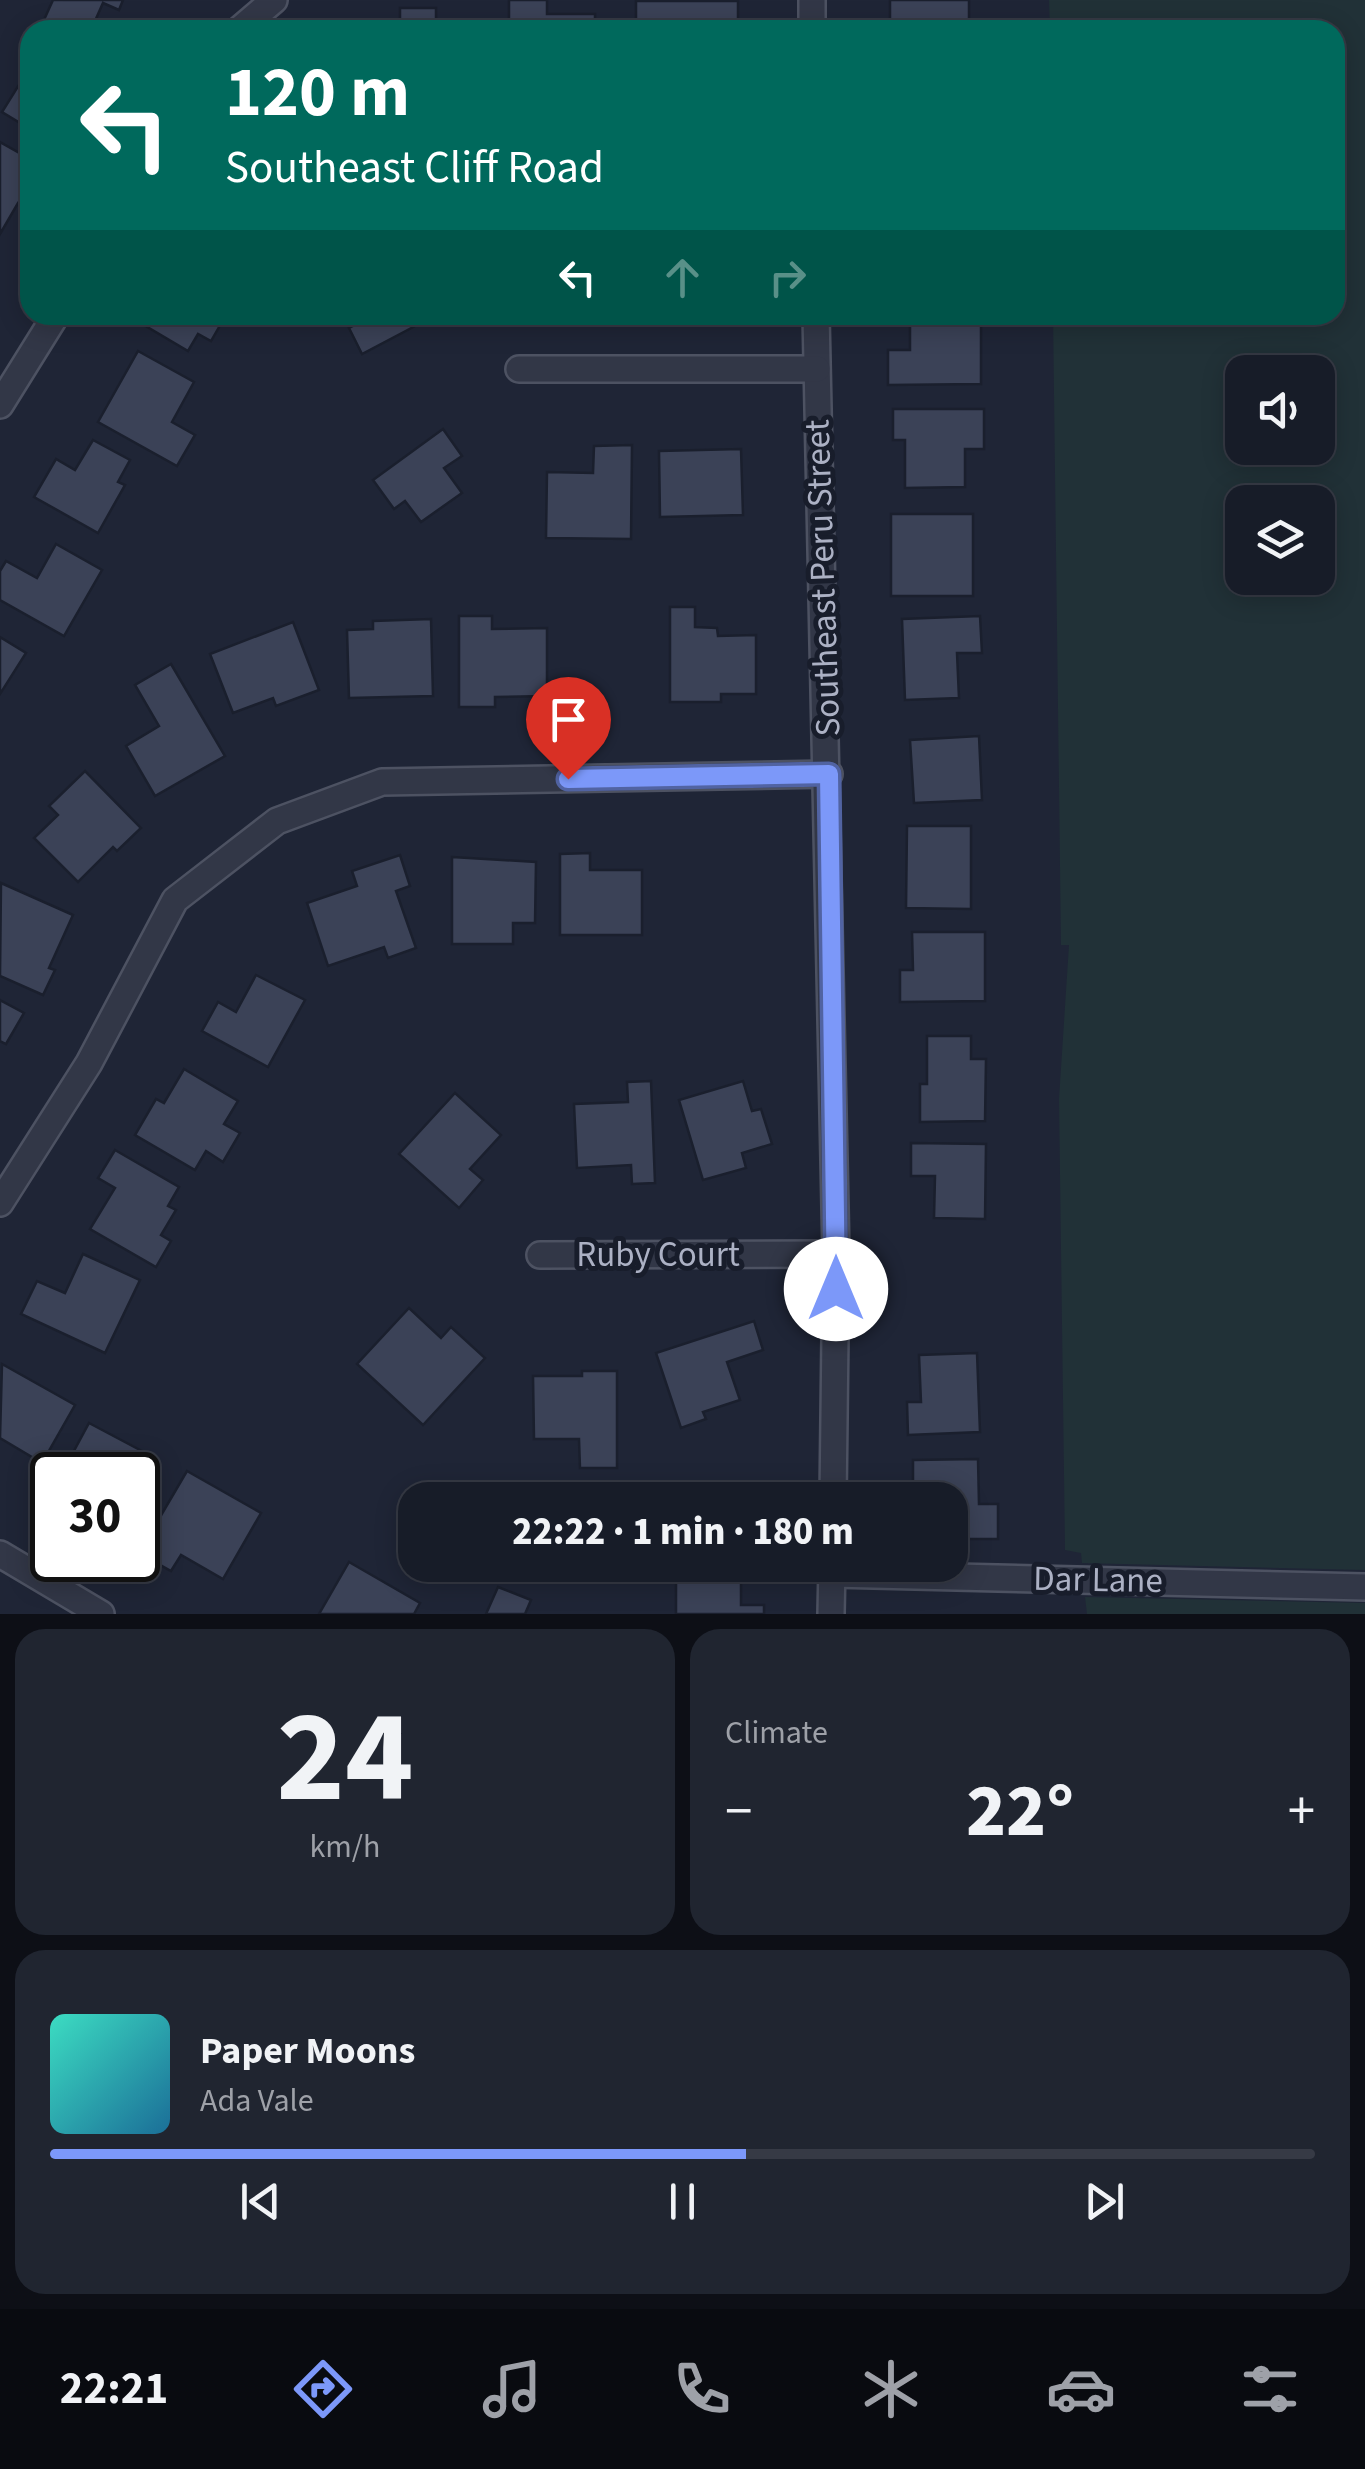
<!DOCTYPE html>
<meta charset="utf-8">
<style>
:root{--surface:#171c28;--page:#202530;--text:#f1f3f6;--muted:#9ea1a8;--line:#363a45;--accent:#7c98f9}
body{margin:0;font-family:"Source Sans 3",sans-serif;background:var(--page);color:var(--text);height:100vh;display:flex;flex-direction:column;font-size:38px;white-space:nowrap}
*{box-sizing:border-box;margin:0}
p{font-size:32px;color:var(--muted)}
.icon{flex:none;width:55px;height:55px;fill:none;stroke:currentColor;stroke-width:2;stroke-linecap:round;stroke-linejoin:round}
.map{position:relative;height:1614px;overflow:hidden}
.side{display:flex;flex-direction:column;gap:15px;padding:15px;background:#0d0f16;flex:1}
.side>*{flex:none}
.top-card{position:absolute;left:20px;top:20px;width:1325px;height:305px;border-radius:30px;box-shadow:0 5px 25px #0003,0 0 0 2px var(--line);background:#00695c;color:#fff;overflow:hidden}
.fabs{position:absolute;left:1225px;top:355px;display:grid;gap:20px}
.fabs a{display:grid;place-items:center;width:110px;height:110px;border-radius:20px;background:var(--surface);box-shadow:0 5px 25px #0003,0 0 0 2px var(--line);font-size:50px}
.speed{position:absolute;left:30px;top:1452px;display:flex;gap:20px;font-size:50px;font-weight:700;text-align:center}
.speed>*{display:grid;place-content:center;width:130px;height:130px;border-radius:50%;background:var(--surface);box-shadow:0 5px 25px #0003,0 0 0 2px var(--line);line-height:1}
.speed .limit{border:5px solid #111;border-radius:15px;background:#fff;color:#111}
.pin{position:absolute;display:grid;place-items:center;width:85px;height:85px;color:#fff;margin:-102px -42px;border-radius:50% 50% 50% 0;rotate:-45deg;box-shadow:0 0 10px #0007}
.pin .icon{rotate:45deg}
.me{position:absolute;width:110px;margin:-55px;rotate:0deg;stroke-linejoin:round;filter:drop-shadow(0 0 8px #0008)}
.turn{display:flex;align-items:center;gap:35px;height:210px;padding:0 40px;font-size:45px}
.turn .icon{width:130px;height:130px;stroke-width:2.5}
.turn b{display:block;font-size:70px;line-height:85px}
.lanes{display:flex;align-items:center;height:95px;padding:0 40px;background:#0003;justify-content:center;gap:50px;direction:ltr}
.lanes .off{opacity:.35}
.big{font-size:75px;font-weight:800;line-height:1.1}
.side .card{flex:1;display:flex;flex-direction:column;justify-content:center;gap:15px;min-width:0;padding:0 35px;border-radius:30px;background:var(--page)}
.side .dial{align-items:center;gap:0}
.dial b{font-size:130px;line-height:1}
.song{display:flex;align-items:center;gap:30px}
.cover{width:120px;height:120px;border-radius:15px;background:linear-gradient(135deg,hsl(170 70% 55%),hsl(200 70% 35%))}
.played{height:10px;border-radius:5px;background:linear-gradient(90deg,var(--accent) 55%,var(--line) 55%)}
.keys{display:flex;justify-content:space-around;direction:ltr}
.heat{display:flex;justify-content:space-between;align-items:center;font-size:55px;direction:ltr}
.side .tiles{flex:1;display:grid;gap:15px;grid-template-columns:1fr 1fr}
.card:last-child{grid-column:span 2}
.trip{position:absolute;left:398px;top:1482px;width:570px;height:100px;border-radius:30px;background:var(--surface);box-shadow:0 5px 25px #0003,0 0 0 2px var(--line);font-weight:800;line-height:100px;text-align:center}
.tabs{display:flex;height:160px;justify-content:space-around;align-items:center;background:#090b10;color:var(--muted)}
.tabs .icon{width:70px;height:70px}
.tabs .current{color:var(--accent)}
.tabs b{font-size:45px;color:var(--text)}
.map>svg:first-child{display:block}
.green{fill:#213137;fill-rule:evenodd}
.building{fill:#3b4257;stroke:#1a1f2d;stroke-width:2.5}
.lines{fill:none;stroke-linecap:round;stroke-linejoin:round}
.street-casing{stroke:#4d5262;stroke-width:30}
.street{stroke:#323747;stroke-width:25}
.route-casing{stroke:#5163a2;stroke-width:25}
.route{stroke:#7c98f9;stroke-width:18}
.labels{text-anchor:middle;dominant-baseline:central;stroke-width:10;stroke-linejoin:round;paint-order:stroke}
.street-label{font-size:35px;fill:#acb1c4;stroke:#181d2b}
</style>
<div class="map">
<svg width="1365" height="1614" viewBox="0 0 1365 1614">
<rect width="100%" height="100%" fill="#1f2536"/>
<!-- green -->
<g class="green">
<path d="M1049 0H1365V1570L1082 1563 1081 1553 1065 1550 1059 1099 1069 945H1061L1053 315H1335V30H1050ZM1242 372H1318V448H1242ZM1242 502H1318V578H1242Z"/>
<path d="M1085 1597 1365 1603V1614H1087Z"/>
</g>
<!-- building -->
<g class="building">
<path d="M53 0H123L119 10 103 3 91 30H61L43 22Z"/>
<path d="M509 0H547V14H595V30H509Z"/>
<rect x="890" y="0" width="79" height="30"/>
<rect x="636" y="1" width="102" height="29"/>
<path d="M400 8H436V20H490V30H400Z"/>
<path d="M30 67V129L2 112Z"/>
<path d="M0 142 30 159V202L26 208 18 203 0 234Z"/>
<path d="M150 315H226L211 341 198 334 188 351 144 325Z"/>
<path d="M374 315H436L362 354 349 328Z"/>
<path d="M910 315H981V384L888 385V350H910Z"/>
<path d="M138 351 194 382 172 422 195 435 177 466 98 422Z"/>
<path d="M893 409H984V449H965V487L905 488V440H893Z"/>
<path d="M443 429 462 456 444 468 462 493 421 522 405 501 394 509 373 480Z"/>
<path d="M93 440 130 460 118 482 125 485 98 533 34 497 56 459 75 470Z"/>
<path d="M632 445 631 539 546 538 547 472 593 473 594 446Z"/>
<path d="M741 449 743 515 660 517 659 451Z"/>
<rect x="891" y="514" width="82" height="82"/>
<path d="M56 544 102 570 64 636 0 600V571L6 561 37 578Z"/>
<path d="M670 607H695V627L717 628 718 636 756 635V694H721V702H670Z"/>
<path d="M459 616H492V629L547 628V696L495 697V707H459Z"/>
<path d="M980 616 982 653H957L959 698 905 700 902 619Z"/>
<path d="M431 619 433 696 349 698 347 630 373 629V621Z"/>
<path d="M293 622 319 690 276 706 273 698 233 713 210 654Z"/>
<path d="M0 637 26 653 0 694Z"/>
<path d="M171 664 225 756 155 796 126 746 159 726 135 685Z"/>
<path d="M979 736 982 800 914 803 910 740Z"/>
<path d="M85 771 141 828 117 851 113 847 78 882 34 838 58 815 49 806Z"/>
<path d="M907 826H971V909L906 908Z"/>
<path d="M590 853V870H642V935H560V854Z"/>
<path d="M400 855 410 886 396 891 416 948 388 958 384 947 328 966 307 903 357 886 352 871Z"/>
<path d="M452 857 536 862 535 923H513V944H452Z"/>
<path d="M1 883 73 915 49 968 55 970 43 995 0 976Z"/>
<path d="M912 932H985V1001L900 1002V970H913Z"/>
<path d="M256 975 305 1000 268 1067 202 1031 218 1002 236 1012Z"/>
<path d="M0 1000 24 1013 6 1044 0 1041Z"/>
<path d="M927 1036H971V1059H986L985 1121 920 1122V1084H927Z"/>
<path d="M184 1069 238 1101 224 1124 240 1133 223 1162 206 1151 195 1170 135 1135 156 1099 164 1103Z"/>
<path d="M651 1081 655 1183 632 1184 631 1165 577 1168 574 1104 628 1102 627 1082Z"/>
<path d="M743 1081 752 1111 761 1109 772 1144 742 1153 746 1168 703 1180 679 1100Z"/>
<path d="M455 1093 501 1135 470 1169 483 1180 459 1208 399 1154Z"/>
<path d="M911 1143 986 1144 985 1219 934 1218 935 1176H911Z"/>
<path d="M115 1150 179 1187 168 1206 176 1210 161 1235 171 1241 156 1267 90 1229 115 1188 98 1178Z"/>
<path d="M83 1254 140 1280 105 1353 21 1314 37 1281 65 1293Z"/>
<path d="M409 1308 441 1338 451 1327 485 1358 423 1425 357 1364Z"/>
<path d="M754 1321 763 1350 727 1362 740 1400 703 1412 706 1419 681 1428 656 1353Z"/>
<path d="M977 1353 980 1432 908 1435 907 1402H921L919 1355Z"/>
<path d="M2 1364 75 1405 42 1463 0 1438Z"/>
<path d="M582 1371H617V1468H580L579 1439H534L533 1376H582Z"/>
<path d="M89 1423 155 1458 138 1489V1475H61Z"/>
<path d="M978 1459 979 1504H998V1539H950V1500H913V1460Z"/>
<path d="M187 1471 261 1513 223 1579 181 1555 171 1571 139 1553Z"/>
<path d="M349 1562 420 1603 414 1614H319Z"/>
<path d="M676 1565H727V1576H741V1605H764V1614H676Z"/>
<path d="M498 1587 531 1600 525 1614H486Z"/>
</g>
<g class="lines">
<!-- street casing -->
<g class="street-casing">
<g id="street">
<path d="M812 0V30"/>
<path d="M239 30 274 0"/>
<path d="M816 315 836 1254 833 1500"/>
<path d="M519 369H817"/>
<path d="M0 405 56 315"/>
<path d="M0 1203 89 1063 175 900 277 821 382 782 829 774"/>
<path d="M540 1255 836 1254"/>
<path d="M0 1554 101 1614"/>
<path d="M832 1574 1365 1587"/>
<path d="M831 1614 832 1565"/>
</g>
</g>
<!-- street -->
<use href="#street" class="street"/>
</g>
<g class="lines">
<!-- route casing -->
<g class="route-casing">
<path id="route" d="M568 779 829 774 836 1289"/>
</g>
<!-- route -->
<use href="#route" class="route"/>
</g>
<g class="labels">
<!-- street labels -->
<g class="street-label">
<text transform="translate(823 578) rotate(-92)">Southeast Peru Street</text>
<text x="658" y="1255">Ruby Court</text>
<text transform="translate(1098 1580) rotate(1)">Dar Lane</text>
</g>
</g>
</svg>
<div class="fabs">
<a><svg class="icon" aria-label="sound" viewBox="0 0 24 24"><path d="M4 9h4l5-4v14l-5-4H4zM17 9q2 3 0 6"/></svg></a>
<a><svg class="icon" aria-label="layers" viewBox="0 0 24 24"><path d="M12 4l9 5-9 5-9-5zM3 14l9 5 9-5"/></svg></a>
</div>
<div class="speed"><div class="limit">30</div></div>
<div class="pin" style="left:568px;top:779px;background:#d93025"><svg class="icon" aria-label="arrive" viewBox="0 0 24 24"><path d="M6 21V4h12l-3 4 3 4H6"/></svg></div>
<svg class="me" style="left:836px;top:1289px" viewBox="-20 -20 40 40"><circle r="19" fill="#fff"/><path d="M0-13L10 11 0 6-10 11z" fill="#7c98f9"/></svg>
<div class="trip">22:22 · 1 min · 180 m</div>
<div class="top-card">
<div class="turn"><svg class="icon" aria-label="left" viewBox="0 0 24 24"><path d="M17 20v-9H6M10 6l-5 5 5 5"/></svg><div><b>120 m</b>Southeast Cliff Road</div></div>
<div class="lanes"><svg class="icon" aria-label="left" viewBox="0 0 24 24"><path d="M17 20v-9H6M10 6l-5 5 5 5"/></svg><svg class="icon off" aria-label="ahead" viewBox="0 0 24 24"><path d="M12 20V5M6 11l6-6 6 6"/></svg><svg class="icon off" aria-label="right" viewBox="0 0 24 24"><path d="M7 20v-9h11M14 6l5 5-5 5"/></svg></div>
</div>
</div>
<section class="side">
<div class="tiles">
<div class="card dial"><b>24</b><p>km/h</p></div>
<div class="card"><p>Climate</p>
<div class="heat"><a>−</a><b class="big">22°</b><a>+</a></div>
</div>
<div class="card">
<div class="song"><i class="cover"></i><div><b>Paper Moons</b><p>Ada Vale</p></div></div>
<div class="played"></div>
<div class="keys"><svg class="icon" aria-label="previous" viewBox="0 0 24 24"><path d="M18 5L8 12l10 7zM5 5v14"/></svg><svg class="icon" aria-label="pause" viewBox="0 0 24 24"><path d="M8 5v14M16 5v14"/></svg><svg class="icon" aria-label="next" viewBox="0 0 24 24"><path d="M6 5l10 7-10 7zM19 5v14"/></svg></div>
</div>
</div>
</section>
<nav class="tabs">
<b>22:21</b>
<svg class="icon current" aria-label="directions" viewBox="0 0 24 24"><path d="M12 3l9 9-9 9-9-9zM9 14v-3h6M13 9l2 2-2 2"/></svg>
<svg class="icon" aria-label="music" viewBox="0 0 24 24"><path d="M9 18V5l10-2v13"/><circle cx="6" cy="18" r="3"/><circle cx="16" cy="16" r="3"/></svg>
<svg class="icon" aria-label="phone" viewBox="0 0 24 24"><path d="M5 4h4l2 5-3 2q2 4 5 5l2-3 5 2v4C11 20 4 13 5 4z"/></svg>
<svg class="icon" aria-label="climate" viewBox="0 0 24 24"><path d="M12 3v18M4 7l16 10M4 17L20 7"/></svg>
<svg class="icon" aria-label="car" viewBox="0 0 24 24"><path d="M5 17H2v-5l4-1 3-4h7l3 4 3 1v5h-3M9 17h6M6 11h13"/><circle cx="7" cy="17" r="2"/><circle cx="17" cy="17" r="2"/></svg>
<svg class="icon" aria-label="filters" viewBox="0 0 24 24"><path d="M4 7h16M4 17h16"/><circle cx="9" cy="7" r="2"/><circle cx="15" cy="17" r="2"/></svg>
</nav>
